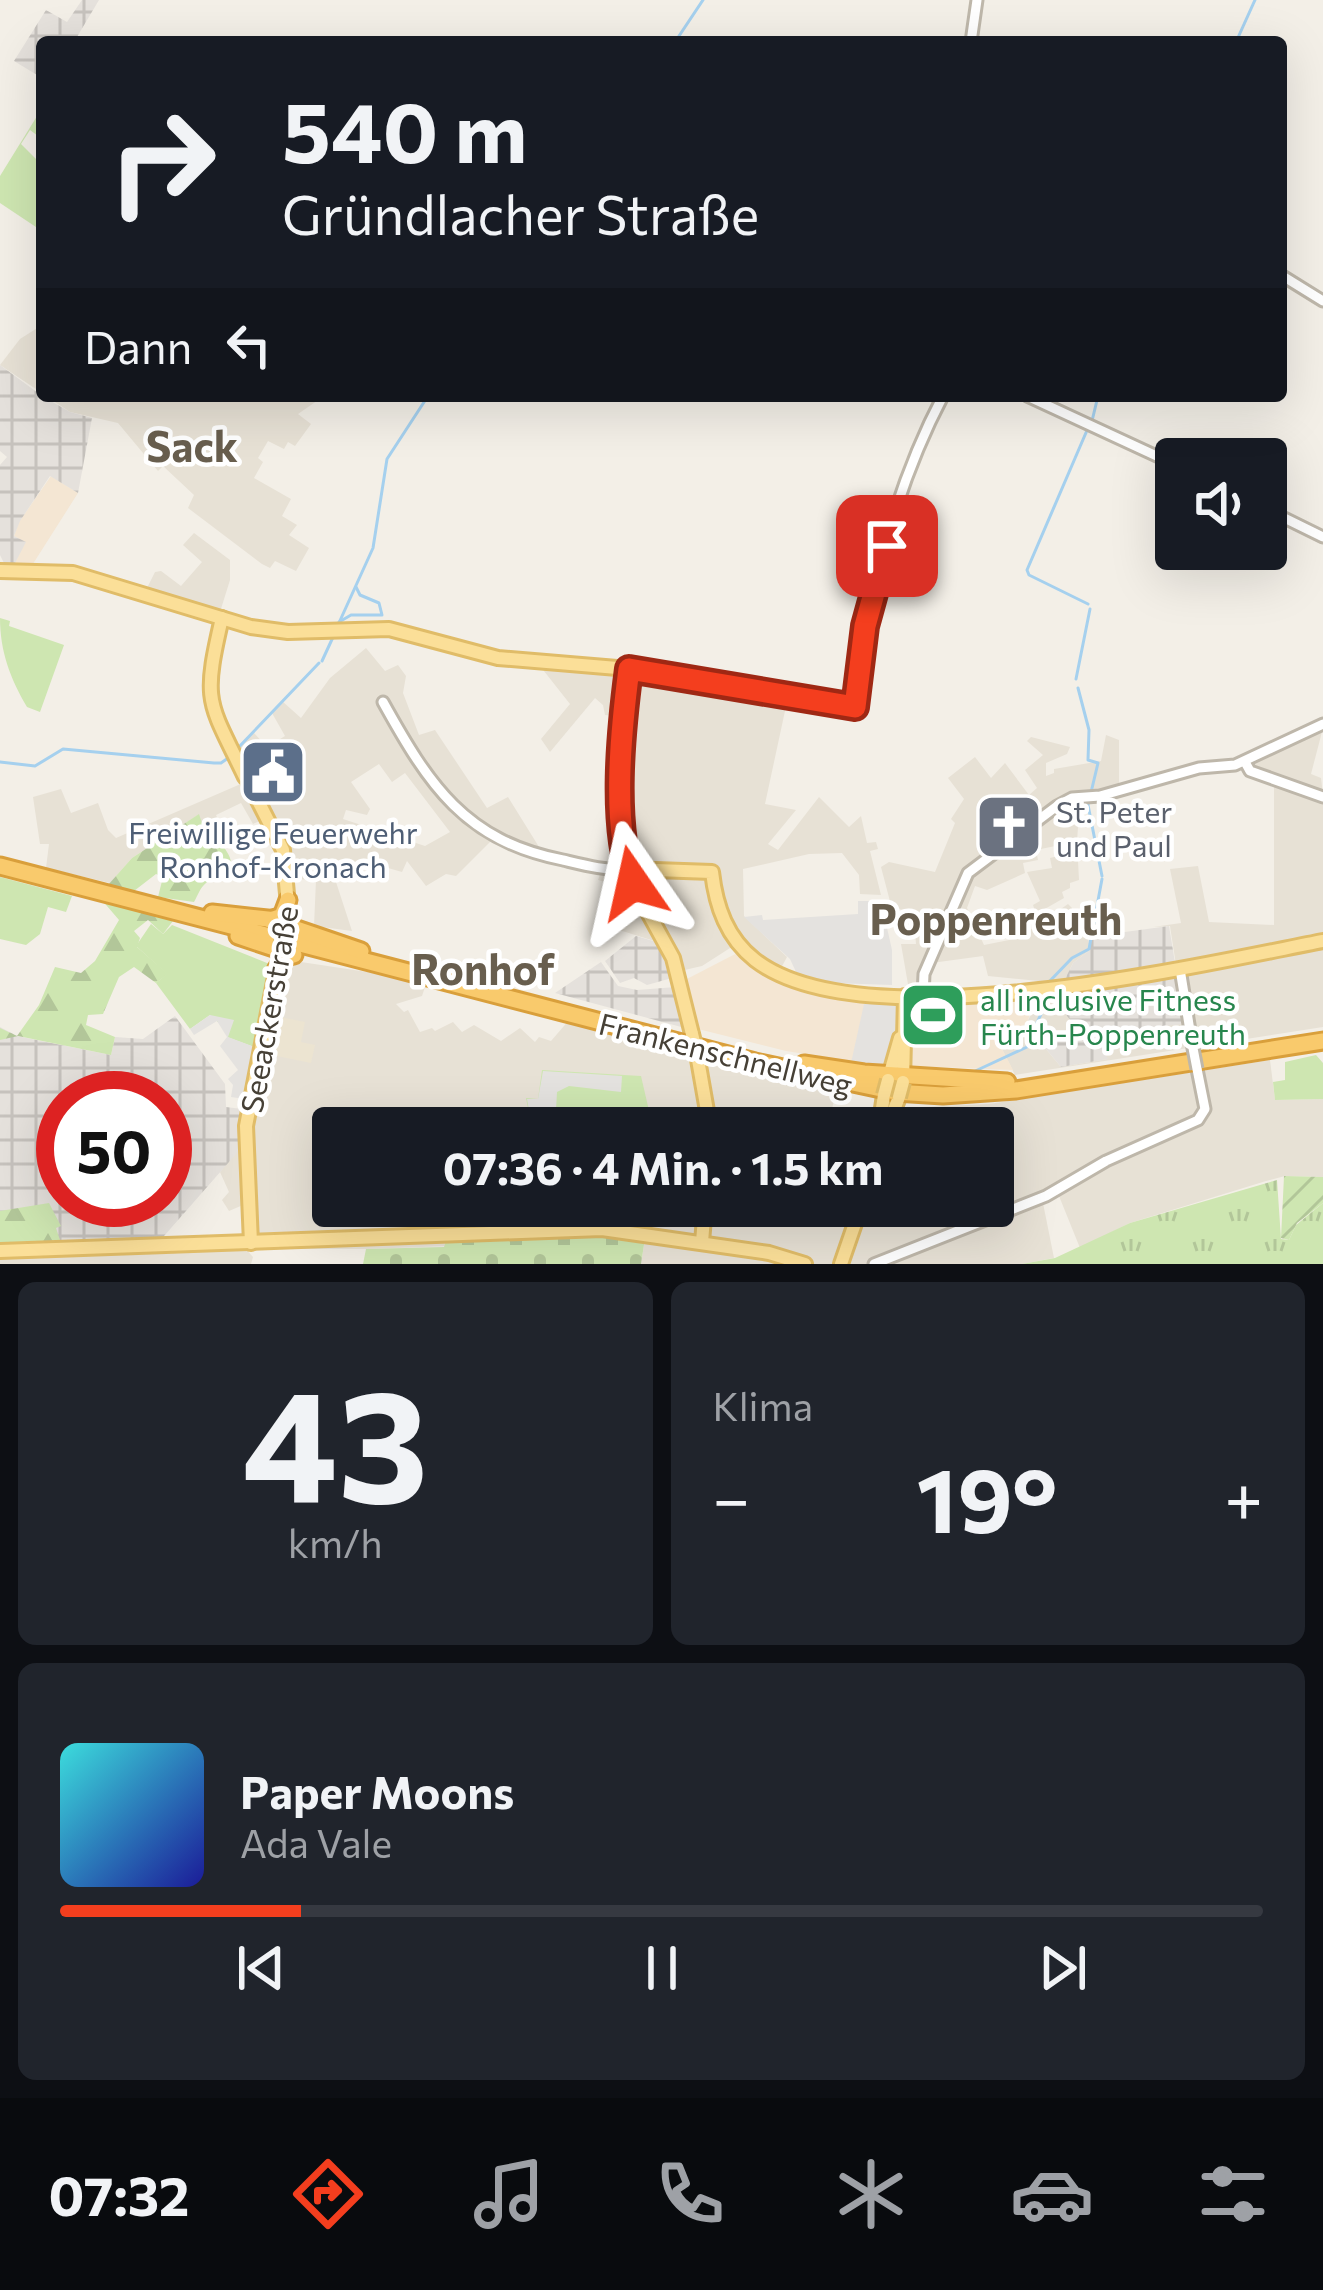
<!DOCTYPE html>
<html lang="de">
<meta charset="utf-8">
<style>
:root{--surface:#171b24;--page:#20242c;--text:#f1f3f6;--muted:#9ea1a6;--line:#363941;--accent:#f43e1e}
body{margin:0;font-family:Commissioner,sans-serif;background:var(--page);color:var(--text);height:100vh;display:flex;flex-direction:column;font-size:45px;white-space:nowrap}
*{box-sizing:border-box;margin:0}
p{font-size:39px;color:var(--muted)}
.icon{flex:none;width:66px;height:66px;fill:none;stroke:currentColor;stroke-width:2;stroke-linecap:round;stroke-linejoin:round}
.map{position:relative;height:1264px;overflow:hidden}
.details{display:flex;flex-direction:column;gap:18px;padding:18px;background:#0d0f14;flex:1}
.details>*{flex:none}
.guide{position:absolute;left:36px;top:36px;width:1251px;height:366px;border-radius:12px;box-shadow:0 12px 48px #0002;background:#171b24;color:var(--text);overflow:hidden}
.controls{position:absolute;left:1155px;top:438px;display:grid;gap:24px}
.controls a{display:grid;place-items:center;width:132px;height:132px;border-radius:12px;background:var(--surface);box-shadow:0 12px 48px #0002;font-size:60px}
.speed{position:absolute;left:36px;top:1071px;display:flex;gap:24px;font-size:60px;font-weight:700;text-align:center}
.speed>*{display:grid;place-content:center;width:156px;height:156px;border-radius:50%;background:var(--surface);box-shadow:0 12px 48px #0002;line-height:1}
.speed .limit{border:18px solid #d22;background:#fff;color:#111}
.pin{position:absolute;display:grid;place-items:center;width:102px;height:102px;color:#fff;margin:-51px;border-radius:24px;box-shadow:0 6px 18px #0006}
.me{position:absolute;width:132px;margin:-66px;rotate:349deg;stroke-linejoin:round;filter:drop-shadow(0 0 9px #0008)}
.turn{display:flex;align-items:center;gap:42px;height:252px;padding:0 48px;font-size:54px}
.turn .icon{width:156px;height:156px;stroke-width:2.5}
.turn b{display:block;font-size:84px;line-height:102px}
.then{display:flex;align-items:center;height:114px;padding:0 48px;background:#0003;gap:24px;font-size:45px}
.big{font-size:90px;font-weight:700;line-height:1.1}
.details .widget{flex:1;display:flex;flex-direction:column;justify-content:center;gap:18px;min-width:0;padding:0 42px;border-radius:18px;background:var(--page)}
.details .dial{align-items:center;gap:0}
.dial b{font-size:156px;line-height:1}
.song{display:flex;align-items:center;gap:36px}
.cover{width:144px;height:144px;border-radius:18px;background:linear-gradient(135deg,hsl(180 70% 55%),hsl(240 70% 35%))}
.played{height:12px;border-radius:6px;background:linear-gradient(90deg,var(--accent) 20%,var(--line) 20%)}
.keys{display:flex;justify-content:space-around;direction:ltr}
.heat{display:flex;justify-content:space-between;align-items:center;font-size:66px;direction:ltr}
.details .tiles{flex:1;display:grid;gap:18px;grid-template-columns:1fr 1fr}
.widget:last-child{grid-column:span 2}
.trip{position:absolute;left:312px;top:1107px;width:702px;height:120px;border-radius:12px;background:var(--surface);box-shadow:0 12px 48px #0002;font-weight:700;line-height:120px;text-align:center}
.tab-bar{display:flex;height:192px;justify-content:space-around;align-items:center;background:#090b0e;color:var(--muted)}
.tab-bar .icon{width:84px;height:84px}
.tab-bar .on{color:var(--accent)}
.tab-bar b{font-size:54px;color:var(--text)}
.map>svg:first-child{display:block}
.residential{fill:#e7e1d5;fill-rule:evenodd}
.commercial{fill:#f4e6d3}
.industrial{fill:url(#industrial-grid);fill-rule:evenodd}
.education{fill:#ece4d1}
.forest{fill:url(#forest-firs)}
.cemetery{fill:url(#cemetery-stones)}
.park{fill:url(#park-tufts)}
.garden{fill:url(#garden-furrows)}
.pitch{fill:#cee6b1}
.parking{fill:#e4e2df}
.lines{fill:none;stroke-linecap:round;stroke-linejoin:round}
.stream{stroke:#a5d0ee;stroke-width:3}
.minor-casing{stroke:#beb7aa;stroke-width:15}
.major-casing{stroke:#e0bc68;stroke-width:18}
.highway-casing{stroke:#d99f3b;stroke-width:21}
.minor{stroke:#fff;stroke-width:9}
.major{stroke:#fbdf98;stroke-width:12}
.highway{stroke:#f9ca6c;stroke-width:15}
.minor-bridge-casing{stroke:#beb7aa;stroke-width:15;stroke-linecap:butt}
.major-bridge-casing{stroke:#e0bc68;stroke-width:18;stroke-linecap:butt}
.minor-bridge{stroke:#fff;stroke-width:9}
.major-bridge{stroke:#fbdf98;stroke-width:12}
.route-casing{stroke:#9f2814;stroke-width:30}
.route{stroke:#f43e1e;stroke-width:21}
.labels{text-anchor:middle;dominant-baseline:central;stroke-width:9;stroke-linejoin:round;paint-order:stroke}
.worship-label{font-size:30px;fill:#5b616d;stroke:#fff;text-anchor:start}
.service-label{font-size:30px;fill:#4e5e75;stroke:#fff}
.leisure-label{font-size:30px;fill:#27864d;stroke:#fff;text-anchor:start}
.street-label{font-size:30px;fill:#464036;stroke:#fff}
.district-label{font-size:42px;font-weight:bold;fill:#685e4e;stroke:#fff}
</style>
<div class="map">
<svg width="1323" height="1264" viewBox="0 0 1323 1264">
<defs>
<pattern id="industrial-grid" width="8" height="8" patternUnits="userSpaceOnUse" patternTransform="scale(3)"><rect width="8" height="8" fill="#e5e1dc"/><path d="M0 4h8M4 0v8" fill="none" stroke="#c6c2bd"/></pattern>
<pattern id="forest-firs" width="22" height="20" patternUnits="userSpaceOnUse" patternTransform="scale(3)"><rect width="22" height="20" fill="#cee6b1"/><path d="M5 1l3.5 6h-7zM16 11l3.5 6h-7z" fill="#b2c699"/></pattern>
<pattern id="cemetery-stones" width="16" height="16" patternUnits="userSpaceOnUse" patternTransform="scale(3)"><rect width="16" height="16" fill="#cee6b1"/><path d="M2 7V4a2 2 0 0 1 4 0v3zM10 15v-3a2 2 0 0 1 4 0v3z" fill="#b2c699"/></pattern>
<pattern id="park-tufts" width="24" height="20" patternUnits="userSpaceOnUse" patternTransform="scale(3)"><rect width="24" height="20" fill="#cee6b1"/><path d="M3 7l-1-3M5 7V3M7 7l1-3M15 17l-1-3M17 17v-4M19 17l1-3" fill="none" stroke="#b2c699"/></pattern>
<pattern id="garden-furrows" width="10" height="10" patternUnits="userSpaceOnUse" patternTransform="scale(3)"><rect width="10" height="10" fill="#cee6b1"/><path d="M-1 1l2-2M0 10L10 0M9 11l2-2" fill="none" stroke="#b2c699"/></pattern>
</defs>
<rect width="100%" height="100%" fill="#f3efe7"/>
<!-- residential -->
<g class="residential">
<path d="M42 325V393L0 365 20 339Z"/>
<path d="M46 396H324L298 414 311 424 295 446 288 442 284 449 268 441 258 458 263 462 254 478 291 499 282 516 297 525 289 535 309 548 296 571 275 561 270 568 262 564 188 508 194 495 163 466 158 471 118 423 70 412Z"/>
<path d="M194 533 230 560V580L220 612 145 592 155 572 161 571 181 586 202 562 183 545Z"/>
<path d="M366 648 385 671 398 665 406 676 403 693 419 735 435 730 487 808 508 797 544 855 494 838 456 876 446 874 426 886 407 861 402 872 360 860 352 866 347 860 340 864 335 858 341 878 336 882 352 931 314 926 316 880 293 879 291 866 266 818 253 824 241 803 216 815 225 834 206 836 198 815 132 858 110 883 46 868 49 844H40L33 797 61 789 71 813 98 803 108 830 116 838 243 783 247 785 252 778 234 751 254 733 267 747 285 736 272 713 282 701 301 718 330 678ZM379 764 392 782 405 773 450 832 425 846 343 819 346 810 367 815 370 809 351 782Z"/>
<path d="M540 666 627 670 621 717 605 715 603 705 595 698 550 752 541 739 570 704Z"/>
<path d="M634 671 788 697 765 804 796 810 768 844 778 850 819 797 849 827 861 816 867 843 876 842 878 849 870 851 881 895 860 894 859 875 842 853 809 854 743 869 744 916 787 957 780 970 741 941 702 966 680 971 627 858 624 742Z"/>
<path d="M1323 728 1311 774 1321 778 1323 795V1027L1015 1075 1001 1047 1027 1022 1049 982 988 976 983 956 924 964 915 992 909 990 901 944H916L913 910 892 909 881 867 889 862 935 872 955 823 951 819 964 799 948 778 975 757 991 778 1005 763 1029 795 1037 788 1025 770 1043 755 1027 741 1031 737 1070 747 1067 754 1046 763V776L1054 773V769L1101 761 1106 735 1119 740V789L1080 796 1077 842 1079 880 1070 883V888L1062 892 1064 898 1036 914 1033 905 1040 901 1027 872 1052 868 1050 858 1067 854 1065 844 1036 850 1038 860 1023 863 1025 873 987 890 975 886 967 908 984 945 1019 938 1068 904 1072 908 1074 938 1088 937 1090 950 1073 963 1063 983 1049 992 1075 1025 1046 1049 1061 1067 1107 1059 1094 1037 1163 1032V1026L1185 1023 1170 926 1153 927 1181 923 1170 869 1198 866 1209 922 1274 925V783L1241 765Z"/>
<path d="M602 869 623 871 664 944 603 925 609 883 598 880Z"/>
<path d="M301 962 427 981 422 996 396 1004 404 1012 408 1010 420 1032 432 1028 435 1031 453 1022 462 1032 474 1025 501 1041 520 1028 535 1042 539 1037 551 1041 570 1019 836 1093 827 1128H333V1206H859L844 1264H641L645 1239 366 1249H254L250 1202 229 1211 222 1200 229 1192 220 1172 239 1148 246 1147 272 965Z"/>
<path d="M1270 1060 1275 1100 1323 1099V1177L1285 1176 1266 1181 1130 1223 1080 1248 1059 1196 1043 1203 1054 1258 1022 1264H849L867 1206H993V1128H917L923 1107 989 1104Z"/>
<path d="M243 1246 253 1257 251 1264H0V1253Z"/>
</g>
<!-- commercial -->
<g class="commercial">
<path d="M51 476 78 493 31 567 14 565 25 542 14 536 19 522Z"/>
<path d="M741 951 764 968 896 1002 898 1032 888 1067 786 1051 694 1028 683 981Z"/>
<path d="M1033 993 1034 1005 1027 1022 1001 1047 1013 1070 910 1066 908 1002Z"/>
</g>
<!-- industrial -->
<g class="industrial">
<path d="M82 0H99L74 42H42V78L14 61 46 10 67 22Z"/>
<path d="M0 365 42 396 70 412 92 418 78 493 50 476 20 521 14 536 26 542 14 565H5L0 555V465L7 457 0 451Z"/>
<path d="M1169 926 1185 1024 1164 1026V1032L1096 1037 1108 1059 1061 1067 1046 1049 1075 1026 1048 992 1063 983 1073 963 1090 950 1088 937Z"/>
<path d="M636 936 664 944 672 978 647 985 634 978 620 983 605 961Z"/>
<path d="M601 962 618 986 637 990 676 987 685 1028 555 993Z"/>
<path d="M175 1016 225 1084 226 1107 242 1109 239 1148 236 1154 157 1244 0 1245V1027L17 1036 111 1055 115 1037 143 1039ZM63 1098H165V1200H63Z"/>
</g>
<!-- education -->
<path class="education" d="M270 1015 305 1022 301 1042 315 1045 311 1063 262 1053Z"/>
<!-- forest -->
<g class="forest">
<path d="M199 814 206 835 217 837C242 872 230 862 206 883 200 888 198 895 194 902L158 897 163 877 156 874 134 891 108 885 132 858Z"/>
<path d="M101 899 176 917 163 934 148 920 134 931 140 938 137 947 168 974 156 983 134 967 119 977 103 1014 88 1015 86 1025 115 1037 111 1055 18 1036 0 1040V1028L17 1036 39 1005 55 967 81 973 95 961 119 920Z"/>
<path d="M49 1203 61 1226 56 1228 61 1243 0 1244V1211Z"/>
</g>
<!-- cemetery -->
<path class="cemetery" d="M612 1233 645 1238 641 1264H363L366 1249 444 1247 446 1241Z"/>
<!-- park -->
<path class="park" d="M1277 1180 1281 1239 1289 1240 1296 1225 1323 1203V1264H1022L1055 1258 1130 1223Z"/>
<!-- garden -->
<path class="garden" d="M1284 1176 1323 1177V1203L1297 1223 1289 1240 1281 1238Z"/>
<!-- pitch -->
<g class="pitch">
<path d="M42 108V139L30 130 21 144 42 165V231L0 203V176Z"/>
<path d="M0 618 10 621 9 626 64 645 40 712 27 707C10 678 0 651 0 618Z"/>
<path d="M0 877 72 896 66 912 48 907 40 934 26 945 0 939Z"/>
<path d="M151 924 163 934 172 925 272 965 257 1048 227 1037 229 1032 210 1015 190 1029 156 983 167 974 136 946Z"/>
<path d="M1316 1055 1323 1063V1099L1275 1100 1273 1082 1285 1080V1062Z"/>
<path d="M542 1070 641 1076 653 1128H532L526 1098 538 1099Z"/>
</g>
<!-- parking -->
<g class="parking">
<path d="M858 901H881L892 950V985L832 983 797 974 790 959 744 917 762 915 763 920 858 914Z"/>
<path d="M874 1002 896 1006V1037L884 1067 851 1063 864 1004Z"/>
<path d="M210 1015 234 1020 228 1037 257 1048 245 1099 231 1097 233 1085 228 1079 238 1070 220 1046 227 1037 217 1021 194 1035 190 1029Z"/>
<path d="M543 1071 622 1076 621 1092 569 1086 557 1092 555 1128H532L527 1099H538Z"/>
</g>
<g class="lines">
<!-- stream -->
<g class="stream">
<path d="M675 42 703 0"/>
<path d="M1236 42 1255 0"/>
<path d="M1092 421 1098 396"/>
<path d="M1088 604 1029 575 1027 570 1088 428"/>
<path d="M339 622 351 615H382L379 603 360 595 356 587"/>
<path d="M338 625 373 548 387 459 428 396"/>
<path d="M322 661 334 635"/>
<path d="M1076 679 1090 609"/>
<path d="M1078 688 1089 730 1088 760 1098 763 1088 805 1102 876"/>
<path d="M237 749 319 663"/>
<path d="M0 762 35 766 63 749 214 763H221L231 756"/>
<path d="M1047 984 1072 958 1089 949 1102 879"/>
<path d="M1034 1029 1042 1012 1037 1006 1040 996"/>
<path d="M971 1073 1027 1047 1031 1034"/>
</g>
<!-- minor casing -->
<g class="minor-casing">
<g id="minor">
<path d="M971 42 977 0"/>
<path d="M1281 275 1323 301"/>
<path d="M1027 396 1176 465"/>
<path d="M1266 509 1323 537"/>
<path d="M629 669 855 707C864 605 895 487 943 396"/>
<path d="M383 702C429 785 465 841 563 860 584 865 606 871 627 869"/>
<path d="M1245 762 1250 771 1323 797"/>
<path d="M1180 969 1192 1043"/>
<path d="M923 996 924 974 968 873 1057 806 1072 798 1100 796 1199 768 1235 765 1323 724"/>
<path d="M874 1264 1046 1196 1106 1161 1198 1120 1205 1109 1197 1069"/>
</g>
</g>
<!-- major casing -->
<g class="major-casing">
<g id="major">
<path d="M0 571 73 573 251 627 288 632 389 629 498 658 629 669 622 747 623 853 639 896 673 958 692 1034"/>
<path d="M222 618C202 704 208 700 245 777"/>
<path d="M249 783 283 850 288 905"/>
<path d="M627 869 712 872C716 907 727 938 755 960 863 1043 1194 966 1323 941"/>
<path d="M697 1054 710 1128"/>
<path d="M888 1080 900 1038"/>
<path d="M903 1082 905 996"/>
<path d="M879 1128 884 1095"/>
<path d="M887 1128 899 1097"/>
<path d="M702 1242 705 1206"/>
<path d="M251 1243 246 1126 277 966"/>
<path d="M0 1251 602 1229 769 1253 805 1264"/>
<path d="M841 1264 861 1206"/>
</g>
</g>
<!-- highway casing -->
<g class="highway-casing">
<g id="highway">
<path d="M0 866 755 1062 895 1092 943 1095 1016 1090 1323 1041"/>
<path d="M212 913 277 920 285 926"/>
<path d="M270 920 282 916 288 900"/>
<path d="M285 925 361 951"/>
<path d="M238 936 280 950"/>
<path d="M276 970 284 957 294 955"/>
<path d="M804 1064 864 1073 1007 1082"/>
</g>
</g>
<!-- minor -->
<use href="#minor" class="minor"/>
<!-- major -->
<use href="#major" class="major"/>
<!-- highway -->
<use href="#highway" class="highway"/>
<!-- minor-bridge casing -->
<g class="minor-bridge-casing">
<path id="minor-bridge" d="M1192 1043 1197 1069"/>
</g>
<!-- major-bridge casing -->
<g class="major-bridge-casing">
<g id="major-bridge">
<path d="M281 948 284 927"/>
<path d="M692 1034 697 1054"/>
<path d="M884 1095 888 1080"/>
<path d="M899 1097 903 1082"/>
</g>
</g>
<!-- minor-bridge -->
<use href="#minor-bridge" class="minor-bridge"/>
<!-- major-bridge -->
<use href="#major-bridge" class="major-bridge"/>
</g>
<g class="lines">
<!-- route casing -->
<g class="route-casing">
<path id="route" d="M633 883C611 826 621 730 629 669L855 707 865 626 887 546"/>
</g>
<!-- route -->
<use href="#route" class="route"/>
</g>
<!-- icons -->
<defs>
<g id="civic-square" transform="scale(3.45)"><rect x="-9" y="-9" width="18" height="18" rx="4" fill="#5c6f8a" stroke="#fff"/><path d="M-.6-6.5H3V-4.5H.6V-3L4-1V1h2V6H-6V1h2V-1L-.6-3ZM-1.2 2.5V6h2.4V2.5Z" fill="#fff"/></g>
<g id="church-square" transform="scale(3.45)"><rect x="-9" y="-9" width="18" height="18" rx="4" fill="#6b7280" stroke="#fff"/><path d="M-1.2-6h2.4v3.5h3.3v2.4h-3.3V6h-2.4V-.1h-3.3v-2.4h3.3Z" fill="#fff"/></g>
<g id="stadium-square" transform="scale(3.45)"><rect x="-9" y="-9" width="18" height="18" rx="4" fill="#2e9e5b" stroke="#fff"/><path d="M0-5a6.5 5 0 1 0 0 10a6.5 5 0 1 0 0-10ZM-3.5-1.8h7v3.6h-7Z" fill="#fff"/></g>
</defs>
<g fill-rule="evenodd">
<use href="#civic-square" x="273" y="772"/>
<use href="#church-square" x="1009" y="827"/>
<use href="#stadium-square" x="933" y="1015"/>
</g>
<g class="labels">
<!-- worship labels -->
<g class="worship-label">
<text x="1056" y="810">St. Peter<tspan x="1056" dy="34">und Paul</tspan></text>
</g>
<!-- service labels -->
<g class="service-label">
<text x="273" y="831">Freiwillige Feuerwehr<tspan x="273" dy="34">Ronhof-Kronach</tspan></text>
</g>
<!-- leisure labels -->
<g class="leisure-label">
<text x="980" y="998">all inclusive Fitness<tspan x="980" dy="34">Fürth-Poppenreuth</tspan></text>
</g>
<!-- street labels -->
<g class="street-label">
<text transform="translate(268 1009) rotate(-80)">Seeackerstraße</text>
<text transform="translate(726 1053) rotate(14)">Frankenschnellweg</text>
</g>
<!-- district labels -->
<g class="district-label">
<text x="192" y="445">Sack</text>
<text x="996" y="918">Poppenreuth</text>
<text x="483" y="968">Ronhof</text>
</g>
</g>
</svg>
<div class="controls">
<a><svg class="icon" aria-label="sound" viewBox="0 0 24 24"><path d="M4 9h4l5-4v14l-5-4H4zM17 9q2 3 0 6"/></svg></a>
</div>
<div class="speed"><div class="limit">50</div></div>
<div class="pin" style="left:887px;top:546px;background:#d93025"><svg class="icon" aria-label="arrive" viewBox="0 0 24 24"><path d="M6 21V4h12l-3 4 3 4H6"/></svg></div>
<svg class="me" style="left:633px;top:883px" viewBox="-20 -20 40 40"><path d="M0-17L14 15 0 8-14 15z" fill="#f43e1e" stroke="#fff" stroke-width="4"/></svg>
<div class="trip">07:36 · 4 Min. · 1.5 km</div>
<div class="guide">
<div class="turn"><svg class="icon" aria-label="right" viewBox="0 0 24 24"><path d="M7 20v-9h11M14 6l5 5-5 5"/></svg><div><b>540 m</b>Gründlacher Straße</div></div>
<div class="then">Dann<svg class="icon" aria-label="left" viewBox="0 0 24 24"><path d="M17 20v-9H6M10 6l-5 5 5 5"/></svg></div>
</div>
</div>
<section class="details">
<div class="tiles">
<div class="widget dial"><b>43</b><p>km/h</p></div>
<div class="widget"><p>Klima</p>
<div class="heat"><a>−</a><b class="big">19°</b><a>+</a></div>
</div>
<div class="widget">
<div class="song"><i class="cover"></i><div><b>Paper Moons</b><p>Ada Vale</p></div></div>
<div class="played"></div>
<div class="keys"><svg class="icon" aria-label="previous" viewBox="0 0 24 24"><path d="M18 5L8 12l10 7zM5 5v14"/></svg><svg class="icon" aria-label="pause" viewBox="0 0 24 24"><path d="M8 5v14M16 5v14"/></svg><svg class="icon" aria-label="next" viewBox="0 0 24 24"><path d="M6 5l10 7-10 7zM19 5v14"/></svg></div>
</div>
</div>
</section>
<nav class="tab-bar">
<b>07:32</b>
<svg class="icon on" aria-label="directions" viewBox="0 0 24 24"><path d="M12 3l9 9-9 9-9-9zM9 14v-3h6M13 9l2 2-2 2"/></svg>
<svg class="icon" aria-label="music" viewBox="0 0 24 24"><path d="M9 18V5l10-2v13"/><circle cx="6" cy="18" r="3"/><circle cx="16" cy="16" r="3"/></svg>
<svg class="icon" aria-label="phone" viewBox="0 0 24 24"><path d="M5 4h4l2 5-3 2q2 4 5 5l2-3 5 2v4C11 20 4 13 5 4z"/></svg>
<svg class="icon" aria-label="climate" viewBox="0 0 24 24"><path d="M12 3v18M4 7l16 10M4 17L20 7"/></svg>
<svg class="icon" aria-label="car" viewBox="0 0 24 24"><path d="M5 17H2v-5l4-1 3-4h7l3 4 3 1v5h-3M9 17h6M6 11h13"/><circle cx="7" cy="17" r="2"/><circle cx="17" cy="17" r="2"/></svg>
<svg class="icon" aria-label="filters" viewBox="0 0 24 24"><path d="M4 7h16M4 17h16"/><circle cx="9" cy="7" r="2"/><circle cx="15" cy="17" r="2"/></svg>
</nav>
